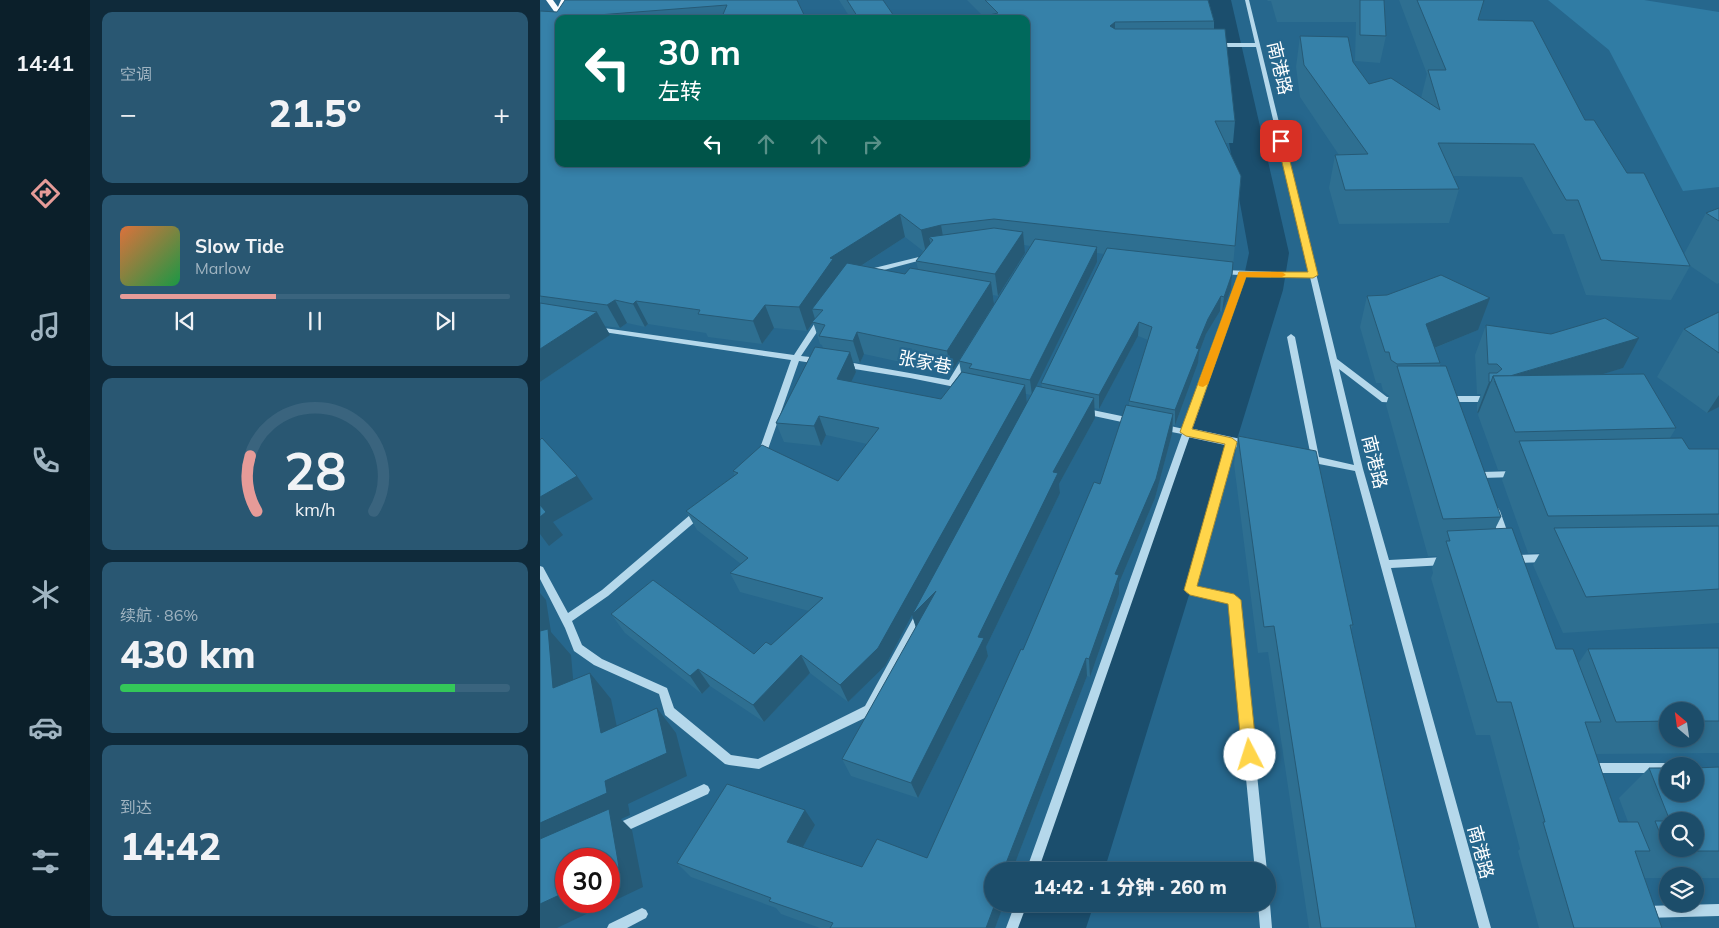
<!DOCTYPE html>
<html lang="zh">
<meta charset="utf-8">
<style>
:root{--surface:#1c4d6a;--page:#295772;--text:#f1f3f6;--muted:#a0b4c1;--line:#3a647e;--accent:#e69b98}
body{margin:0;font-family:Mulish,"Noto Sans SC",sans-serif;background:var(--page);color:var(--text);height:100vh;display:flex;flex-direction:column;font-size:19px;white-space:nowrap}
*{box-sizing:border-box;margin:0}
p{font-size:16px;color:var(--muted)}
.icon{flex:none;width:28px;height:28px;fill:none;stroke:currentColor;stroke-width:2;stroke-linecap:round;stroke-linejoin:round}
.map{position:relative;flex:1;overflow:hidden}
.panel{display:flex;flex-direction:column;gap:12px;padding:12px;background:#0f2a3a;width:450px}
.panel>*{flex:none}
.banner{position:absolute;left:15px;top:15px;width:475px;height:152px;border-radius:10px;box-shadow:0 2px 8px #0003,0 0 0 1px var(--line);background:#00695c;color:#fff;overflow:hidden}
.needle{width:32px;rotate:331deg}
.controls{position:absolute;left:1119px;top:702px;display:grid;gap:10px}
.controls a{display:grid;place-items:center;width:45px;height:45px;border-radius:50%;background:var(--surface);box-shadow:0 2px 8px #0003,0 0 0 1px var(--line);font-size:25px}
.speed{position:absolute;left:15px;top:848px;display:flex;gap:10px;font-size:25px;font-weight:700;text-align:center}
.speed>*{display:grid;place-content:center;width:65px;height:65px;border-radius:50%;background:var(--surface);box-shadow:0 2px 8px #0003,0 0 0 1px var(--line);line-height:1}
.speed .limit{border:8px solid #d22;background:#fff;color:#111}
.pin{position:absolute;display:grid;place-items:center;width:42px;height:42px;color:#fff;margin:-21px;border-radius:10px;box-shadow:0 2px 8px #0006}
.me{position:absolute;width:55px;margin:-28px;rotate:355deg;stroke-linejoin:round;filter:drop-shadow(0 0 4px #0008)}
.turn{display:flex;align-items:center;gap:18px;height:105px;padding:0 20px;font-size:22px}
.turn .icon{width:65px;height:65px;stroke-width:2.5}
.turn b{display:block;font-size:35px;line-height:42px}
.lanes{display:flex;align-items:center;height:48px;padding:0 20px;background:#0003;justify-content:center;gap:25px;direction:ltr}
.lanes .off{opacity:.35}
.big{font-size:38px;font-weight:800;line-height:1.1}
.panel .widget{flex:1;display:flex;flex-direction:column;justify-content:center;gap:8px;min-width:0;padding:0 18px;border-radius:10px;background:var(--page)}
.panel .dial{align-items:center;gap:0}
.dial svg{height:130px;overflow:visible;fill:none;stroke:var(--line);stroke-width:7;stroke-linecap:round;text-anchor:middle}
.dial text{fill:var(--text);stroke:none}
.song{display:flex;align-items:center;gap:15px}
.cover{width:60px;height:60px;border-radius:8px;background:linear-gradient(135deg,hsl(20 70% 55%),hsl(140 70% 35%))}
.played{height:5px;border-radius:2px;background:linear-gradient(90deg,var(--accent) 40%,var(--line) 40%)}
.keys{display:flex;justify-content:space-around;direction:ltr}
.heat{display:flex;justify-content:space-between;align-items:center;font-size:28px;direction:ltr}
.charge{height:8px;border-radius:4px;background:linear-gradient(90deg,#34c759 86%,var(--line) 0)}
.trip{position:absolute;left:444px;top:862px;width:292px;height:50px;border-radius:25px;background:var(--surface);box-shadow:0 2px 8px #0003,0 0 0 1px var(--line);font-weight:800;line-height:50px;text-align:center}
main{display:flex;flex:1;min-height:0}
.tabs{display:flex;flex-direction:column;width:90px;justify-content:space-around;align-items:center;background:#0b1f2a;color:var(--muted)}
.tabs .icon{width:35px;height:35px}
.tabs .active{color:var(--accent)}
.tabs b{font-size:22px;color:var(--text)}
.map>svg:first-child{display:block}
.green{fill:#307ca4}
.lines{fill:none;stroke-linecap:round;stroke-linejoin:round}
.river{fill:#1b4e6d;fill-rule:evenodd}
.minor{fill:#b5d8eb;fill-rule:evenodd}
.major{fill:#f9fcff;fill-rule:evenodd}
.minor-bridge{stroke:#b5d8eb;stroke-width:9}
.wall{fill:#2e6f91;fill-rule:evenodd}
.shaded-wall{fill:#265a76}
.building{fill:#3681a9;stroke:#265a76}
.route{fill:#ffd54a;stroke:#a68a30}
.slow{fill:#f59e0b}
.labels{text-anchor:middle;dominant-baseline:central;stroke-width:5;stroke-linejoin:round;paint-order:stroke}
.street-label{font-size:18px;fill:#fff;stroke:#26678d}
</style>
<main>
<nav class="tabs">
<b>14:41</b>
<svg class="icon active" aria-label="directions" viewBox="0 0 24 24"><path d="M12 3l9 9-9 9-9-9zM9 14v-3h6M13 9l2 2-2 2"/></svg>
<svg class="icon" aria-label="music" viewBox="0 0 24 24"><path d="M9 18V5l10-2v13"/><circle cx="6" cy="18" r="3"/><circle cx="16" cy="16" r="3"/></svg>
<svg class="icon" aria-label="phone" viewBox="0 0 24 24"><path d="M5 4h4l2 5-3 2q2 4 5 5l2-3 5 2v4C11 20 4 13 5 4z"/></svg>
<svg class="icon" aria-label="climate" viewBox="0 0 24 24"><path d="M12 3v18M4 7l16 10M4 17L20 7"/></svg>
<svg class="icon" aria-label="car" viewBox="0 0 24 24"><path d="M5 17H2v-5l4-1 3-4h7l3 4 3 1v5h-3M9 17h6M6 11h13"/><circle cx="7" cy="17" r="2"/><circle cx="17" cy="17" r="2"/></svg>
<svg class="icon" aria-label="filters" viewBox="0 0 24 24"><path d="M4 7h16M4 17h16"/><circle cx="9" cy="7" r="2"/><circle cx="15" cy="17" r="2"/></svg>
</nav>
<section class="panel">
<div class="widget"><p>空调</p>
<div class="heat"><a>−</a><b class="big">21.5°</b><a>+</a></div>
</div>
<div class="widget">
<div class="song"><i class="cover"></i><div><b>Slow Tide</b><p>Marlow</p></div></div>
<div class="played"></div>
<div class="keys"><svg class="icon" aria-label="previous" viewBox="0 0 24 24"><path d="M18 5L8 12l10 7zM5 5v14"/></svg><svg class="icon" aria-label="pause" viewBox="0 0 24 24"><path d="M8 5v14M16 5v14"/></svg><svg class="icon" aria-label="next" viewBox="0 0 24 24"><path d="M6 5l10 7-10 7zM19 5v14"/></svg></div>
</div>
<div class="widget dial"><svg viewBox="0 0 100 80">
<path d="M14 69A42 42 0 1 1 86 69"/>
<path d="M14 69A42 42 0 0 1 10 35" stroke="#e69b98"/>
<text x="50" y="56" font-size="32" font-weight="700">28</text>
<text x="50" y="72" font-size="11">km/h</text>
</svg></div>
<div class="widget"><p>续航 · 86%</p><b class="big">430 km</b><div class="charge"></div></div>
<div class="widget"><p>到达</p><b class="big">14:42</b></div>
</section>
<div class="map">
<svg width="1179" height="928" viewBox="0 0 1179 928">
<rect width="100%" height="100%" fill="#26678d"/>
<!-- green -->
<path class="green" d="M1008 0H1104L1179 12V187L1143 191 1069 50Z"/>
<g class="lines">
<!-- river -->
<g class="river">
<path d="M663 0H691L749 253 743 290 564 871H492L640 463 701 290 709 253Z"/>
<path d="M480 904H554L546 928H472Z"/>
</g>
<!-- minor -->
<g class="minor">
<path d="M705 0H709L797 359 847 397H860L864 400 860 403 842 402 799 369 823 469 849 560 905 557 908 558 910 561 908 564 905 565 851 568 951 928H939L815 471 779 464 776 465 772 462 747 337 751 334 755 337 779 457 814 465 770 277 706 275 498 871H486L642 434 621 430 617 427 621 424 644 429 699 275 682 274 678 272 682 270 769 273 716 47H676L673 45 676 43H715Z"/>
<path d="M387 255 390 257 389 258 329 274 325 272 326 270Z"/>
<path d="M278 318H284L285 320 261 356 279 358 283 361 279 364 259 361 227 452 222 459 219 460 215 457 219 451 251 360 57 331 53 329 57 327 254 355Z"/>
<path d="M426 356 430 359 416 381 428 384 429 386 428 388 425 389 370 378 302 367 298 364 302 361 409 380 423 357Z"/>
<path d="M908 396H944L948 399 944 402H908L904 399Z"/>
<path d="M543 408 591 418 595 421 591 424 540 413 539 411Z"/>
<path d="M692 439 696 442 656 587 694 596 698 597 699 600 727 871H715L689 603 650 594 647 593 645 590 688 442Z"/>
<path d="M975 471 978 472 979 474 978 476 975 477 942 478 939 477 938 475 939 473 942 472Z"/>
<path d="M955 507 958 508 960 511 970 539 968 542 965 543 962 542 960 539 950 511 952 508Z"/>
<path d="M160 508 163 509 165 512 163 515 68 596 32 621 42 645 62 659 127 688 134 708 191 755 218 759 325 706 377 611 381 610 385 611 386 614 385 617 333 714 219 769 189 765 185 764 125 715 119 694 54 665 34 651 25 628 0 579V566L3 567 28 613 62 590 157 509Z"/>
<path d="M1008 554 1011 555 1013 558 1011 561 1008 562 973 563 970 562 968 559 970 556 973 555Z"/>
<path d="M1049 763H1128L1132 764 1133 766H1128V773H1049L1045 772 1043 768 1045 764Z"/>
<path d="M164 784 168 786 170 790 168 794 82 833 78 835 74 833 72 829 74 825Z"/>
<path d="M728 899 730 904 732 928H720L718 904H728Z"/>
<path d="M475 904H487L478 928H466Z"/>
<path d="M1179 904V916L1105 918 1101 916 1099 912 1101 908 1105 906Z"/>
<path d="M102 908 106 910 108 914 106 918 87 928H67L69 924Z"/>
</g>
<!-- major -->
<path class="major" d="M6 0H13L18 7 21 0H27L22 15 0 34V28L16 14Z"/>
<!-- minor-bridge -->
<path class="minor-bridge" d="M646 432 707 445"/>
</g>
<!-- wall -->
<g class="wall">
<path d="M257 0 266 19H19V164L443 16 427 0H668L674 21V29L695 121 693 143H685L701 176 691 289 682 312 680 311 666 334 659 353 658 363 635 425H633L632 434 615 498 579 583V594L550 677 547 676 472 871H452L464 904 455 928H280L241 914 236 908 151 877 137 863 275 825 263 847 322 867 387 858 560 484 589 405V401L608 340 598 336 559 409 554 408 555 418 519 484 520 493 446 647 448 656 378 798 311 776 302 759 376 628 372 615 345 666 308 702 270 673 224 722 170 686 162 694 85 633 71 614 214 654 231 645 269 611 200 592 190 573 201 564 157 530 146 511 195 476 193 471 298 481 327 444 286 435 281 446 244 442 236 423 283 348 282 345 280 344 273 322 267 331 234 328 222 344 168 337 166 333 108 324 105 327 87 323 80 328 65 326 70 335 0 382V11L17 12ZM365 237 383 251 376 261 378 269 365 274 321 266ZM484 245 490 246 419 361 421 372 401 399 311 382 316 372 313 362 320 363 324 354 411 373 454 304 453 295 458 296 485 253ZM557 253 564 254 501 383 502 387 496 386 557 262ZM486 394 491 395 487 403Z"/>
<path d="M299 0H343L356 19H311Z"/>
<path d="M727 0H844L846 36 840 63 815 61 816 22H737L731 1H728Z"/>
<path d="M859 0H944L939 20 1045 120 1087 173 1144 254 1166 213 1179 208V283L1177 284 1149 265 1150 266 1131 300 1046 295 1024 234H1013L982 177 913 176 919 189 909 223 799 224 789 188 795 155H799L760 97 756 67 760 36 813 62 829 84 881 98 887 74Z"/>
<path d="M847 295 938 330 895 348 900 363V366L961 517 955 529 1016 649 1038 664 1048 649 1179 648V753L1056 754 1079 822H1088L1079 798 1109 768 1179 767V878H1155V876H1128V878H1105L1122 928H999L978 851 980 849 950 735H936L891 578 893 573 892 568 897 556H888L846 405 849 395H848L843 391 841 383H836L820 327 827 296ZM1128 711H1155V739H1128Z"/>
<path d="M1179 312V407L1167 413 1117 377 1144 329Z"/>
<path d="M946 325 1083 368 1062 374 1136 428 1130 438 1149 449H1179V623L1023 633 993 565 1000 553H988L962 480 966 470H958L938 415 939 412 937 413V404L941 394H937L935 355Z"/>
<path d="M698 436 813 625 811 630 876 928H769L728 652 718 653 694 464Z"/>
</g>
<!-- shaded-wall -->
<g class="shaded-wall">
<path d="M575 22V42L570 26Z"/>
<path d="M360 214 365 237 299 280 272 309 275 319 267 331 259 307 290 258Z"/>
<path d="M401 225 405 248 389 237 392 251 386 253 381 230Z"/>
<path d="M483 232 485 253 458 296 455 274Z"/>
<path d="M557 247V262L492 395 490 380Z"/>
<path d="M692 274 691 289 682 312 684 297Z"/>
<path d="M451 282 454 304 411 373 407 351Z"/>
<path d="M681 296 680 311 666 334 659 353 658 363 635 425V410L656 348 668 319Z"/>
<path d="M950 298 938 330 877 355 886 324Z"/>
<path d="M75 300 87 323 80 328 67 305Z"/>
<path d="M96 301 108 324 105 327 93 304Z"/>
<path d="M225 305 234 328 222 344 213 321Z"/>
<path d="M57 312 70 335 0 382V349Z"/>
<path d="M599 322 598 336 559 409V395Z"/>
<path d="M317 332 324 354 320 363 313 341Z"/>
<path d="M1099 338 1083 368 964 404 954 381Z"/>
<path d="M310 352 316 372 303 399 297 379Z"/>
<path d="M949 382H951L939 412 937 413Z"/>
<path d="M485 385 487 404 396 591 378 633 372 615 345 666 308 702 300 685Z"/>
<path d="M1179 395V407L1167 413Z"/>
<path d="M554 398 555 418 519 484 520 493 446 647 448 656 378 798 371 783 513 472Z"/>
<path d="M633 414 632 434 615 498 579 583V594L550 677 549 659 575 574Z"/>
<path d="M279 416 286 435 281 446 274 426Z"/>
<path d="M37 476 53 499 13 522 23 535 9 546 0 534V497Z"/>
<path d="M0 593 6 600 11 632 31 655 36 713 13 688 0 643Z"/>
<path d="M261 655 270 673 224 722 213 705Z"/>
<path d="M546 658 547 676 472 871H463Z"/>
<path d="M158 669 170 686 162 694 150 676Z"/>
<path d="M50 673 71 699 83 756 61 733Z"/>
<path d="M117 708 136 733 147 776 88 804 90 815 81 819 92 830 103 887 17 928H0V904L26 892V901H69V872L0 856V823L65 781Z"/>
<path d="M265 810 275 825 258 856 247 842Z"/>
<path d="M455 904H464L455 928H446Z"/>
</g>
<!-- building -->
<g class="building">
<path d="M25 0H257L266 19H181L187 5 32 17 40 19H19V164H486V19H432L458 13 445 0H668L674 21 575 22 570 26 575 29H685L695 121H675L701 176 695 246 454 219 401 225 381 230 360 214 290 258 293 259 259 307 225 305 213 321 158 314 160 310 96 301 93 304 75 300 67 305 0 296V11L17 12Z"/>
<path d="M307 0H343L356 19H319Z"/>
<path d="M820 0H844L846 36 820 35Z"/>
<path d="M877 0H944L938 20 993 21 1045 120H1054L1087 173H1104L1150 266 1061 260 1038 200H1026L994 144 898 143 919 189 805 190 795 155 828 154 764 65 760 36 808 37 813 62 829 84 851 78 900 110 888 70H906Z"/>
<path d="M1179 208V221L1166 213Z"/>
<path d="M454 228 483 232 455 274 376 261 393 240 389 237Z"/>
<path d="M495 239 557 247 490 380 429 368 432 364 419 361Z"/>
<path d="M567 248 693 262 692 274 684 297 681 296 668 319 656 348 659 349 635 410 589 401 612 327 599 322 559 395 501 383Z"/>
<path d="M307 263 365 274 370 268 451 282 407 351 317 332 313 341 279 336 285 325 272 322 283 310 272 309Z"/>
<path d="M901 275 950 298 886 324 900 363 857 364 851 360 849 352H845L827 296 847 295Z"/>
<path d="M0 303 57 312 0 349Z"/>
<path d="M1179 312V353L1144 329Z"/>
<path d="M1065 318 1099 338 970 376H953L951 382H949V373H957L962 369 957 364H948L946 325 1011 334Z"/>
<path d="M275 347 310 352 297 379 401 399 422 372 485 385 338 648 300 685 261 655 213 705 158 669 150 676 71 614 113 580 214 654 226 642 231 645 283 598 190 573 208 558 146 511 198 473 193 471 222 445 298 481 339 428 279 416 274 426 236 423Z"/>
<path d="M857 366H906L961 517 903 519Z"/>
<path d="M1104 374 1136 428 975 432 953 376Z"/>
<path d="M496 386 554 398 513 472 518 473 438 637 444 638 371 783 302 759 396 591 372 615Z"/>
<path d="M586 405 633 414 616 479 575 574 579 575 549 659 546 658 463 871H452V904H455L446 928H290L293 923 229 901 231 898 137 863 187 784 265 810 247 842 322 867 337 839 387 858 481 649 483 650 554 482 560 484Z"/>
<path d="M698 436 776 451 813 625H810L876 928H781L734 626 724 627Z"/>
<path d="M2 438 37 476 0 497V440Z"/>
<path d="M1142 438 1149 449H1179V514L1008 516 979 441Z"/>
<path d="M0 505 6 512 0 517Z"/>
<path d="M1179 526V589L1046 597 1014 528Z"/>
<path d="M972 528 1016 649H1033L1061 722H1045L1079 822H1098L1110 851H1095L1122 928H1034L1003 822H1005L971 702H957L906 541H910L907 531Z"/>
<path d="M8 629 13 688 50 673 61 733 117 708 127 753 65 781 67 793 0 823V631Z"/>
<path d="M1179 648V721H1155V711H1128V721L1076 722 1048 649Z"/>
<path d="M1179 767V851H1127L1115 821H1128V849H1155V821H1130L1109 768H1128V794H1155V768Z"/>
<path d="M69 809 79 867 69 872V859H26V892L0 904V839Z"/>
</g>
<!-- route -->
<path class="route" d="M741 139 745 141 778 275 773 278 706 277 652 429 692 438 697 442 657 586 694 594 701 600 717 755 715 760 710 762 704 760 702 755 688 604 650 595 644 590 685 444 646 436 640 432 699 272H768L737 141Z"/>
<!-- slow -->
<path class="slow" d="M699 272H742L746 275 742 277H706L668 384 663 387 659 386 658 384Z"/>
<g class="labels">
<!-- street labels -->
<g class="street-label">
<text transform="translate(740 68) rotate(77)">南港路</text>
<text transform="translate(385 362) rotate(11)">张家巷</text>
<text transform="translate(835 462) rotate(76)">南港路</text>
<text transform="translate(941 852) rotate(75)">南港路</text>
</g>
</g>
</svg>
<div class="controls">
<a><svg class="needle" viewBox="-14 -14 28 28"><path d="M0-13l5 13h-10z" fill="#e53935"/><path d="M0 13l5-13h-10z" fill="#a0b4c1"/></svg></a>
<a><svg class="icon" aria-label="sound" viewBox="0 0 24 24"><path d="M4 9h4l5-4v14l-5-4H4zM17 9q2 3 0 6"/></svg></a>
<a><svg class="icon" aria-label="search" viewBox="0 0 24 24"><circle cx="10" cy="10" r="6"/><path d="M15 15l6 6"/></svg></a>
<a><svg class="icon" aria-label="layers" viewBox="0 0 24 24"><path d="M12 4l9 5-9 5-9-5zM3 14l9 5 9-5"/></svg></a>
</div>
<div class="speed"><div class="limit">30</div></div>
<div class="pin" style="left:741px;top:141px;background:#d93025"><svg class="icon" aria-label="arrive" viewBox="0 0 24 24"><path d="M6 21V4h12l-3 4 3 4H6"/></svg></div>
<svg class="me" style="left:710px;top:755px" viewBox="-20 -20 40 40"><circle r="19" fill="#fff"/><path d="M0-13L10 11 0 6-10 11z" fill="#ffd54a"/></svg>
<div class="trip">14:42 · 1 分钟 · 260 m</div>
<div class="banner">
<div class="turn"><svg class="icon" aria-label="left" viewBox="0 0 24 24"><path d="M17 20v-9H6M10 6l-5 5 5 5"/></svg><div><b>30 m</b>左转</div></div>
<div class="lanes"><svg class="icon" aria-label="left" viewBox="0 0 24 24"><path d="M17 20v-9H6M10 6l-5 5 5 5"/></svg><svg class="icon off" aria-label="ahead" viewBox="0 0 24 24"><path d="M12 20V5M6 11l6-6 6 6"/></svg><svg class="icon off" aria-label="ahead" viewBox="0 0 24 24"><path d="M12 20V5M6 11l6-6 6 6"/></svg><svg class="icon off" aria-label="right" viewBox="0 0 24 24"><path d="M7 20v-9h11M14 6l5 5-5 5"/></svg></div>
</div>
</div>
</main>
